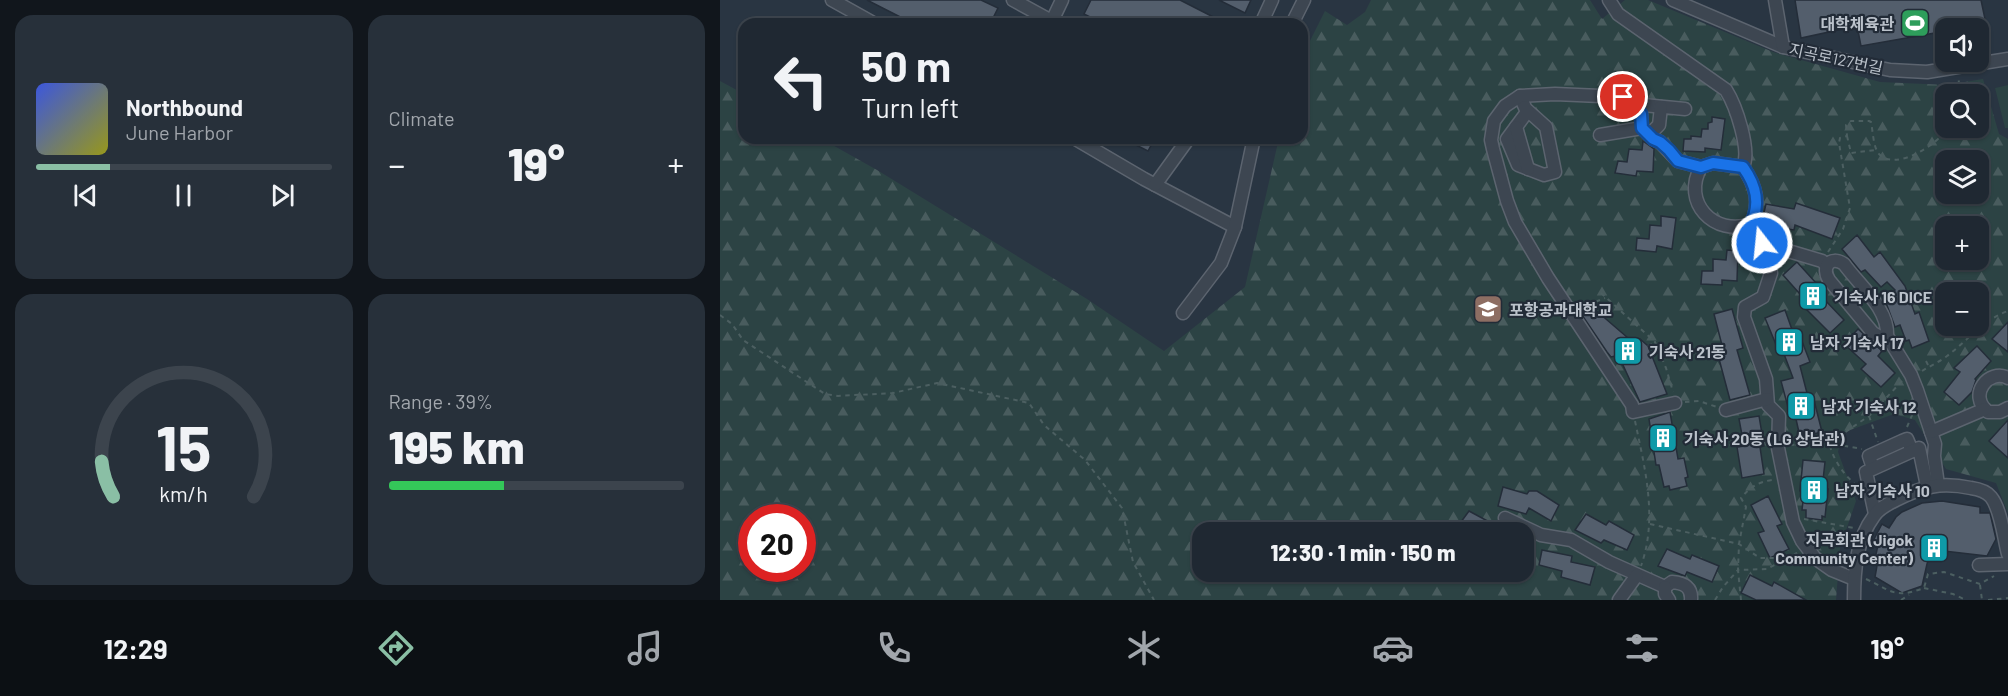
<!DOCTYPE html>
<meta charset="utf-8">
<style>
:root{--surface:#1f2832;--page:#27303a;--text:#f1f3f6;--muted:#a1a6ac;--line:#3c444d;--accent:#8abfa5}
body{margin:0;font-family:Barlow,"Noto Sans KR",sans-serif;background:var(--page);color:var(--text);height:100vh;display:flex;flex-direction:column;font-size:22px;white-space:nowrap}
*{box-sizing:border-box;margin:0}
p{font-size:20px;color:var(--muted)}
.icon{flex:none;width:33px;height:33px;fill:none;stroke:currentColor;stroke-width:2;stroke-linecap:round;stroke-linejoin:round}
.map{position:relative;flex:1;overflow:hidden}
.panel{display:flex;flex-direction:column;gap:15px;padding:15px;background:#11161c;width:720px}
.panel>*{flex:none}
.top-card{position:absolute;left:18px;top:18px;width:570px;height:126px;border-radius:18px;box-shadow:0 2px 4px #0004,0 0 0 2px var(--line);background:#1f2832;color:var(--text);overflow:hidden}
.controls{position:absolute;left:1215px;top:18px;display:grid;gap:12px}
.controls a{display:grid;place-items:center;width:54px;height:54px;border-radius:12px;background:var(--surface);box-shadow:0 2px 4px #0004,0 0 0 2px var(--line);font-size:30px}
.speed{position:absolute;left:18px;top:504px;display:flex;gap:12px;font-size:30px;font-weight:700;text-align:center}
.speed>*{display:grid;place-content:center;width:78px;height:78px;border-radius:50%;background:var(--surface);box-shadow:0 2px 4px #0004,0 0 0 2px var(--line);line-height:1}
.speed .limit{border:9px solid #d22;background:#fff;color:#111}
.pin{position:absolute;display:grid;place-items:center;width:51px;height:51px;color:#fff;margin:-26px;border:3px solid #fff;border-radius:50%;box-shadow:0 2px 6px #0007}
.me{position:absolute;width:66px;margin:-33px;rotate:344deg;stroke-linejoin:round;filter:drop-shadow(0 0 4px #0008)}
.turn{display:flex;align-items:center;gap:21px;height:126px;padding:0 24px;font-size:27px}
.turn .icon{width:78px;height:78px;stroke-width:2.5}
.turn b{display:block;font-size:42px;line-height:51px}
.big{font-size:45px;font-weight:800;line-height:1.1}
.panel .card{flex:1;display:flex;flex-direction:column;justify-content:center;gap:9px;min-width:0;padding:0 21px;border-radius:18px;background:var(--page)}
.panel .dial{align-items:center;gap:0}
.dial svg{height:156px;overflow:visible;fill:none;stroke:var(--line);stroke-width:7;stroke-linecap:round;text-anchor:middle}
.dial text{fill:var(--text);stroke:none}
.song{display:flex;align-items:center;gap:18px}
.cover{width:72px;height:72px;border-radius:9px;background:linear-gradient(135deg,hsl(230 70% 55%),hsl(60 70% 35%))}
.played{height:6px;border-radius:3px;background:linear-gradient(90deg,var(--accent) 25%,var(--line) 25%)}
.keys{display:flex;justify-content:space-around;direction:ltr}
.heat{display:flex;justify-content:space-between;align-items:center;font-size:33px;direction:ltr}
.charge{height:9px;border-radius:4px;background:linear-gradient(90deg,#34c759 39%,var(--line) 0)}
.panel .tiles{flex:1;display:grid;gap:15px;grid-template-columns:repeat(2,1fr)}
.trip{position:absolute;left:472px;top:522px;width:342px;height:60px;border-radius:18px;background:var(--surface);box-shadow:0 2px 4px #0004,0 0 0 2px var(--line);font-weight:800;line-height:60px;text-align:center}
.dock{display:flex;height:96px;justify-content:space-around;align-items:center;background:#0c1014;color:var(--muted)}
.dock .icon{width:42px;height:42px}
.dock .selected{color:var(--accent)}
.dock b{font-size:27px;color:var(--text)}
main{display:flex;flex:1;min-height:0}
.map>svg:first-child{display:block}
.grass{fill:#2c4344}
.forest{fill:url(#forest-firs);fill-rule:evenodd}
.building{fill:#535e6c;stroke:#242d39;stroke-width:1.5}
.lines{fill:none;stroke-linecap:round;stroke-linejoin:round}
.minor-casing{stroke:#5c646f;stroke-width:15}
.path{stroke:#4c5f61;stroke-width:2;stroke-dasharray:4.5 4.5;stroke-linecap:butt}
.minor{stroke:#3d4651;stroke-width:12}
.route-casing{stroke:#114b97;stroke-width:15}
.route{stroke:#1a73e8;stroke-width:10}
.labels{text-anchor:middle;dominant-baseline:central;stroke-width:4.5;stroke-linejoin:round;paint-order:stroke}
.poi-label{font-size:16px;font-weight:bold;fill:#bbc2cb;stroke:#222b37;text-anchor:start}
.street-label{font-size:16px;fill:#bbc2cb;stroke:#222b37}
</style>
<main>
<section class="panel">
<div class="tiles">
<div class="card">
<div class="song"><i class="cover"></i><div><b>Northbound</b><p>June Harbor</p></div></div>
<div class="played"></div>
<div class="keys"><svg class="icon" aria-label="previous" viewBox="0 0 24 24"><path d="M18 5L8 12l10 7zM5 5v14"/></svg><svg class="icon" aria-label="pause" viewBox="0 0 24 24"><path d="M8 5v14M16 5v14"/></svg><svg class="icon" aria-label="next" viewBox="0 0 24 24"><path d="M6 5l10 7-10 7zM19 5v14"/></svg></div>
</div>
<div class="card"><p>Climate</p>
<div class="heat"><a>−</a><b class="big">19°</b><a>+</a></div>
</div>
<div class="card dial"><svg viewBox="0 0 100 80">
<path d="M14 69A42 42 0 1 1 86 69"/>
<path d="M14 69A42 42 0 0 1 8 51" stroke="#8abfa5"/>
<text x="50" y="56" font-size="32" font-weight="700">15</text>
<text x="50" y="72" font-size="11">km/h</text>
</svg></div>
<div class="card"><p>Range · 39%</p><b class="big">195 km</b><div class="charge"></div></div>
</div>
</section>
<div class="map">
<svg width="1288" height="600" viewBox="0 0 1288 600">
<defs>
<pattern id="forest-firs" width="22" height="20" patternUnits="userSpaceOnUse" patternTransform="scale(1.5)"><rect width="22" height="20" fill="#2c4344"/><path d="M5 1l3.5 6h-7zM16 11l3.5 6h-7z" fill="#495c5e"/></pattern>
</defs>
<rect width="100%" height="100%" fill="#293542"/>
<!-- grass -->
<path class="grass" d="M1288 85V128H1285L1275 88Z"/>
<!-- forest -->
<path class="forest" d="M651 0H870L882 19 905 0H928L1053 52 1160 82 1227 85 1263 79 1279 134 1288 139V513L1276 483 1226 469 1195 420 1174 414 1122 433 1118 452 1136 501 1120 548 1116 600H0V81L24 94V138H100L157 170 367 299 444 351 525 287 559 138H582V57L605 11 627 25 645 12ZM1226 94H1258V128H1226ZM1226 160H1258V194H1226ZM1226 226H1258V260H1226ZM1226 292H1258V326H1226ZM32 518H82V568H32ZM483 532H804V572H483Z"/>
<!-- building -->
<g class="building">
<path d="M147 0H261L278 8 270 24H194Z"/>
<path d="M371 0H460L507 24H384L364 14Z"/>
<path d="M499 0H531L525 13Z"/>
<path d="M1075 0H1261L1265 19 1253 21 1254 28H1226V31L1141 46 1137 26 1081 38Z"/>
<path d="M992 117 1005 119 1001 150 985 148V152L963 151 964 139H971V136L981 137 982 129H988V123L992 122Z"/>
<path d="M402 138H435L428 151Z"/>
<path d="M923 141 934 149 933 172 917 171 916 176 895 173 898 161 907 162 909 149 922 150Z"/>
<path d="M1076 203 1120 218 1112 239 1075 225 1074 230 1041 225 1046 204 1074 209Z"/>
<path d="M941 216 956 218 952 249 937 246 936 252 916 250 917 238 929 239 930 225 941 226Z"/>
<path d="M1137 235 1154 257 1160 252 1185 286 1195 314 1199 312 1209 341 1192 348 1189 340 1186 341 1180 325 1175 327 1165 300 1175 290 1167 282 1161 287 1145 270 1141 272 1122 249Z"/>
<path d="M1007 250 1018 251 1017 281 1002 280V285L981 284 982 271H993V259L1006 260Z"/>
<path d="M1077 262 1106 294 1103 298 1124 320 1110 333 1084 307 1088 303 1063 275Z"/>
<path d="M872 307 915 344 920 339 928 346 947 394 920 402 902 363 895 356 891 357 887 352 862 315Z"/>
<path d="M1012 309 1023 348 1017 350 1030 395 1010 400 998 355 1004 353 994 314Z"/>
<path d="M1065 310 1075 338 1080 336 1090 362 1080 366 1089 401 1094 400 1102 432 1080 437 1074 410 1069 411 1061 381 1073 378 1061 346 1057 347 1045 318Z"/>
<path d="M1288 322V352L1272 339Z"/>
<path d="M1138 329 1162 351 1158 356 1175 373 1161 387 1141 369 1146 364 1124 344Z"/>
<path d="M1257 346 1271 361 1255 379 1256 380 1252 392 1239 405 1224 392 1240 372 1234 368Z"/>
<path d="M950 412 958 459 964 458 968 477 965 478 967 486 950 490 949 486 944 487 939 465H936L929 419Z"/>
<path d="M1039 416 1044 446 1040 447 1044 474 1022 478 1017 447 1024 446 1019 419Z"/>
<path d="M1288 420V458L1269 441Z"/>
<path d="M1083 460 1105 462 1102 489H1108L1105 517 1102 516V520L1086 518V510H1082L1084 492 1080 491Z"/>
<path d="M783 487 807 494 809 491H817L839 505 831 521 809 508 806 514 778 506Z"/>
<path d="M1048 496 1062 524 1057 526 1069 549 1050 558 1038 533 1044 531 1031 505Z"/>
<path d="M1222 501 1260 507V513H1270L1276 539 1267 556 1224 551 1215 554 1209 558 1207 564 1202 586 1182 593 1155 577 1158 560 1155 559 1158 545 1153 541 1162 524 1169 528 1176 517 1182 512 1202 503Z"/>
<path d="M749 511 775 525 770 532H750L738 526Z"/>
<path d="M866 514 886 525 889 521 914 535 907 550 884 540 881 543 855 530Z"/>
<path d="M947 549 970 559 972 555 999 566 992 582 967 572 965 576 938 566Z"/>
<path d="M822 550 852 556 851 562 875 567 870 585 841 577 842 571 819 565Z"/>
<path d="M1030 575 1052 586 1054 582 1086 600H1036L1021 593Z"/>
</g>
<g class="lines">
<!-- minor casing -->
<g class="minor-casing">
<g id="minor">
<path d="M112 0 155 24"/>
<path d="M293 0 337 24"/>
<path d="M889 0 898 14 1006 90C1016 106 1031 150 1023 167"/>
<path d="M953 0 1063 47 1170 70 1207 72 1288 59"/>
<path d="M1055 0 1063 47"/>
<path d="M332 21 342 0"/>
<path d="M541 24 552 0"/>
<path d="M572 24 584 0"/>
<path d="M800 96 807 112 787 139 798 165 824 175 835 172 826 127 806 109"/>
<path d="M913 104 965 109"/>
<path d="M796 127 808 169"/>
<path d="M880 135 922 128"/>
<path d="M929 135 939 125 941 107"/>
<path d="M354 138 424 179 515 227"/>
<path d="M993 163 1023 167C1036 186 1041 203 1031 224 994 237 961 202 981 167Z"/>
<path d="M435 185 469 138"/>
<path d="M1031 224 1046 252 1051 273 1043 297 1025 307 1024 317 1046 379 1048 405 1059 416 1058 448 1073 522 1082 541 1095 558 1112 570 1134 579"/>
<path d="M1042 243 1046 240 1055 243 1065 250 1102 261 1106 265"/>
<path d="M463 313 501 263 515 227 534 138"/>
<path d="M1167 336C1169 309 1139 285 1124 264 1110 255 1101 267 1109 280L1153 333 1160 337 1167 336 1191 375 1197 390 1215 444 1214 456 1218 485"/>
<path d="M1288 378C1269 368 1247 395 1268 412H1280L1288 408"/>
<path d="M955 403 913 412 912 405 828 278 795 222 787 201 773 149 771 140 774 121 785 106 800 96 835 94 903 97 913 104 921 114 922 128 933 139 940 142 958 161 981 167"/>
<path d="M1006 410 1047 399"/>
<path d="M1211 432 1265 409"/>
<path d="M1153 468 1149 456 1182 441 1187 439 1192 451"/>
<path d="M1155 514 1146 472 1199 448 1207 486"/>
<path d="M785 518 821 535 851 540 889 562 945 587"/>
<path d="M1259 565 1288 564"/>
<path d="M945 587 952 582C964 583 972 587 971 600"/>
<path d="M945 587V594L949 600"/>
<path d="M899 600 917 575"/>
<path d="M1134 600C1134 571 1136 540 1154 516 1159 508 1168 504 1176 500 1203 486 1221 482 1251 488 1258 489 1266 491 1271 497 1281 509 1284 539 1288 554"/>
</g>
</g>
<!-- path -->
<g class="path">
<path d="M1238 94 1239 78"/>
<path d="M1127 136 1131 153 1155 150"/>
<path d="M1108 252 1123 229 1130 208 1119 143 1120 138 1127 136 1126 125 1131 121H1149L1151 122C1153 131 1153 147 1159 154 1176 172 1218 144 1228 128"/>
<path d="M881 293 935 342 946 368 953 392"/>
<path d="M860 310 867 305 885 298"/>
<path d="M0 315 12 324 23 340 105 394 118 396 173 393 217 383 309 403 324 425 365 460 402 508 413 562 434 600"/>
<path d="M928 346 935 342"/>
<path d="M1206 361 1209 367"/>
<path d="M1202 371C1210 366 1219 362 1227 356 1247 341 1263 320 1288 311"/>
<path d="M965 402 979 401 997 407"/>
<path d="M1149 416 1158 442"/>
<path d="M915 421C925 469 938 518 921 566"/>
<path d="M1187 427 1193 413"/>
<path d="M1070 445 1109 443 1142 449"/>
<path d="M1137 486C1123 474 1114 461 1109 443L1149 416 1183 380"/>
<path d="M1084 519 1134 528"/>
<path d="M930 524 1019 544 1040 558H1068"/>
<path d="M1146 579C1172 591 1174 599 1204 588L1208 574 1224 572 1260 584 1274 576"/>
<path d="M1260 585 1262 600"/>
<path d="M1204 588 1233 594 1246 600"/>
<path d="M995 600 1003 587 1018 570 1019 544 1026 507 1021 498C1030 487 1038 482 1052 480"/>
<path d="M1021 600 1018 570 1047 569 1077 553"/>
<path d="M1181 600 1189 595"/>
<path d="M1268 600 1288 598"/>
</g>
<!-- minor -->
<use href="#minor" class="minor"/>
</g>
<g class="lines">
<!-- route casing -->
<g class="route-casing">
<path id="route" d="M903 97 913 104 921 114 922 128 933 139 940 142 949 150 958 161 981 167 993 163 1023 167C1036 185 1041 203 1031 224L1042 243"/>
</g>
<!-- route -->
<use href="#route" class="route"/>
</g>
<!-- icons -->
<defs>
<g id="stadium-square" transform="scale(1.5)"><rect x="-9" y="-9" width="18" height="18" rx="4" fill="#2e9e5b" stroke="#222b37"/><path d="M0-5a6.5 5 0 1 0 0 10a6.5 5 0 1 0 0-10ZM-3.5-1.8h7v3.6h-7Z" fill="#fff"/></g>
<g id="building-square" transform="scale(1.5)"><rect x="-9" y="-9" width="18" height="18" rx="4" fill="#0f9aa8" stroke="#222b37"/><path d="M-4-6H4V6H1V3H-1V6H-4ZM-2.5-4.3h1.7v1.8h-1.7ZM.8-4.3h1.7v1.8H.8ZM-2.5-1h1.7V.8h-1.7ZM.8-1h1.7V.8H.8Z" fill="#fff"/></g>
<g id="university-square" transform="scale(1.5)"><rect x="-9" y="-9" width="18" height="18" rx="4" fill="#8d6e63" stroke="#222b37"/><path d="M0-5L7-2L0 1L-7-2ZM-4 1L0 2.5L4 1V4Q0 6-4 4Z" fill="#fff"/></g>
</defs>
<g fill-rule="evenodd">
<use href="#stadium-square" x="1195" y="23"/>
<use href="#building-square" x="1093" y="296"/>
<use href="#university-square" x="768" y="309"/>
<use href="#building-square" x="1069" y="342"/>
<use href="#building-square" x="908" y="351"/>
<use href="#building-square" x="1081" y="406"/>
<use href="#building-square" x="943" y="438"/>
<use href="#building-square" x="1094" y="490"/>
<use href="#building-square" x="1214" y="548"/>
</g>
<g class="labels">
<!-- poi labels -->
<g class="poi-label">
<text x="1174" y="23" text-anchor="end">대학체육관</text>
<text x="1114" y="296">기숙사 16 DICE</text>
<text x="789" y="309">포항공과대학교</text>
<text x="1090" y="342">남자 기숙사 17</text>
<text x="929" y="351">기숙사 21동</text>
<text x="1102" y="406">남자 기숙사 12</text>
<text x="964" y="438">기숙사 20동 (LG 상남관)</text>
<text x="1115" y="490">남자 기숙사 10</text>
<text x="1193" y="539" text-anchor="end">지곡회관 (Jigok<tspan x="1193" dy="18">Community Center)</tspan></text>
</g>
<!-- street labels -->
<g class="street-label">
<text transform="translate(1116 58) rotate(12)">지곡로127번길</text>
</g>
</g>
</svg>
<div class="controls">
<a><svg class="icon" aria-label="sound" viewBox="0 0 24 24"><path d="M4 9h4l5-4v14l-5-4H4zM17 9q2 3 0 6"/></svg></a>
<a><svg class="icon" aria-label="search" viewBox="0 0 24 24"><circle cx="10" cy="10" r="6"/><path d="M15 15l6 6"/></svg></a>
<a><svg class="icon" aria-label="layers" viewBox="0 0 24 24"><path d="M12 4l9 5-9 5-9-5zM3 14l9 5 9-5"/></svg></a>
<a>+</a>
<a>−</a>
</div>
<div class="speed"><div class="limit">20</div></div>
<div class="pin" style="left:903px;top:97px;background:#d93025"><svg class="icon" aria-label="arrive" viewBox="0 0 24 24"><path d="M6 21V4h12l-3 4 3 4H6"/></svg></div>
<svg class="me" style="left:1042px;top:243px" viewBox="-20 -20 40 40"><circle r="17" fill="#1a73e8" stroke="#fff" stroke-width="3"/><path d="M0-11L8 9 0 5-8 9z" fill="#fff"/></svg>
<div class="trip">12:30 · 1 min · 150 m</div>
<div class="top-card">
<div class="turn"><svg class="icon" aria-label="left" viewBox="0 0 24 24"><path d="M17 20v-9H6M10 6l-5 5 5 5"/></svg><div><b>50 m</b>Turn left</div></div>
</div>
</div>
</main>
<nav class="dock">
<b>12:29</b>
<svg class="icon selected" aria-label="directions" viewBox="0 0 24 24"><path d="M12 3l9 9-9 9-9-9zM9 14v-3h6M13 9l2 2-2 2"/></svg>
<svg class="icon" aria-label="music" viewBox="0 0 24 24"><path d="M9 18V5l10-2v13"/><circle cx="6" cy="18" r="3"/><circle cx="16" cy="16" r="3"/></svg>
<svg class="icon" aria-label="phone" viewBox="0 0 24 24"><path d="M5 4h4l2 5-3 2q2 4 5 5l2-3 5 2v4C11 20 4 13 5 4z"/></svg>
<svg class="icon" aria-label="climate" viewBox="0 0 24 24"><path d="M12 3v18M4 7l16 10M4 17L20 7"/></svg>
<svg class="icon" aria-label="car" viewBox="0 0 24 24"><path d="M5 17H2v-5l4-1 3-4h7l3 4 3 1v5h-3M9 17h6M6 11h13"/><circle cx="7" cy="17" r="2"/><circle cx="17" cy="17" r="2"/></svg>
<svg class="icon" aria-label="filters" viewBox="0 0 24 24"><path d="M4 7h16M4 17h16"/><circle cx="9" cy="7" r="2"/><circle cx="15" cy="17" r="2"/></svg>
<b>19°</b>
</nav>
